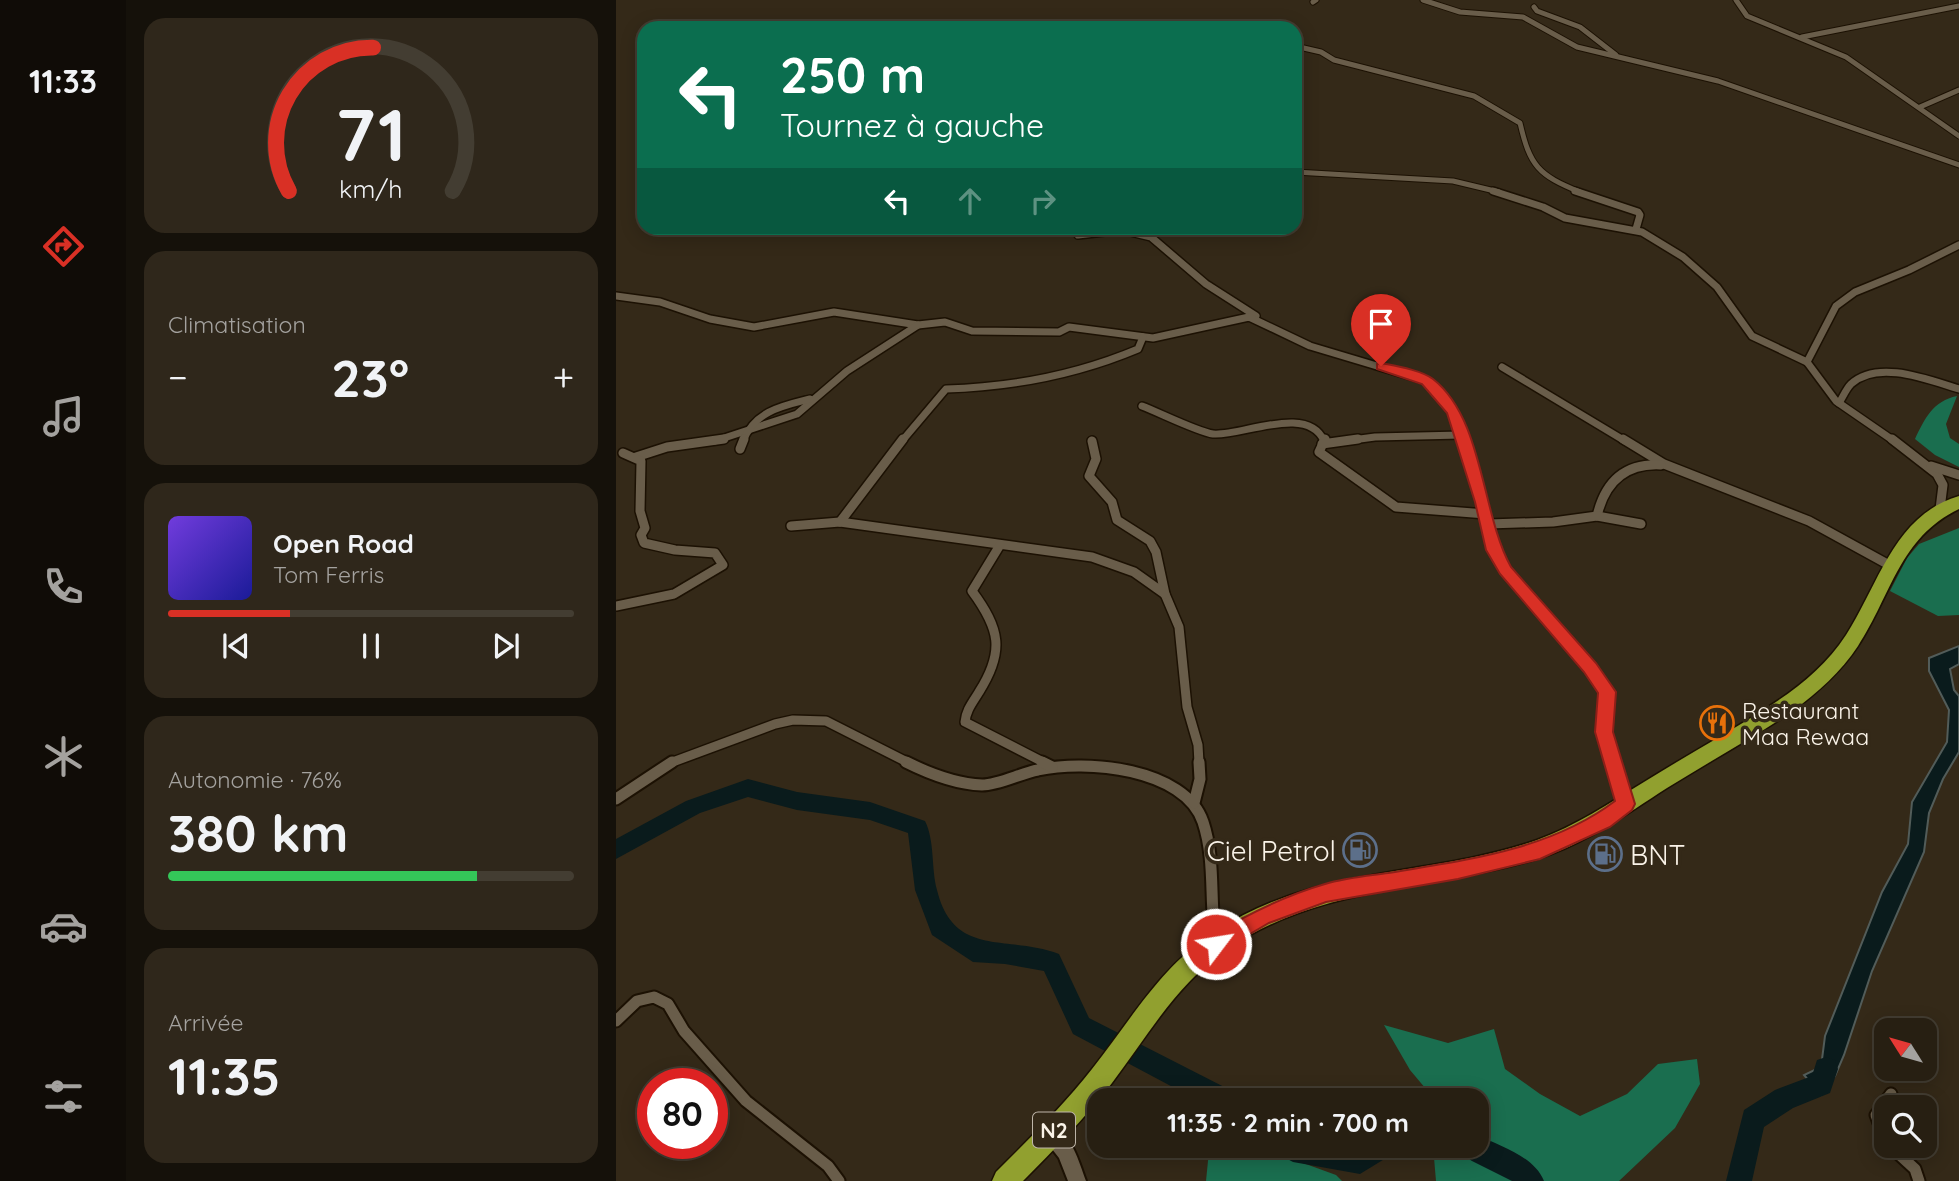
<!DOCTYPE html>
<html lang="fr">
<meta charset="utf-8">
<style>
:root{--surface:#271f12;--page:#2f271b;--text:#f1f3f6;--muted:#a4a29f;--line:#433d32;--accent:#d93025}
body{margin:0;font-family:Quicksand,sans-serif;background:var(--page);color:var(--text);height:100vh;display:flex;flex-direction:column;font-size:26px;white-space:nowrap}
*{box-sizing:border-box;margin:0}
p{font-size:23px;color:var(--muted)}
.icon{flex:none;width:38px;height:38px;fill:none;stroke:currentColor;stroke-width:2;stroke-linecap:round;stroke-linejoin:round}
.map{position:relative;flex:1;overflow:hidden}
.panel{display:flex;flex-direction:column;gap:18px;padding:18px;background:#15110a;width:490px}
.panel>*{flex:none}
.banner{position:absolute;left:21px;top:21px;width:665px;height:214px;border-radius:21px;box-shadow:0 4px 18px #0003,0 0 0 2px var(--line);background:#0b6e4f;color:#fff;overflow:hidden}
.needle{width:46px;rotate:307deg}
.buttons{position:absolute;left:1258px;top:1018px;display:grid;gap:14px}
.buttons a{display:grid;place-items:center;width:63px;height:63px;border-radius:14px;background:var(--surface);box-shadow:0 4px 18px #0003,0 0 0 2px var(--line);font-size:35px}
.speed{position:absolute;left:21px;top:1068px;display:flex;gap:14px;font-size:35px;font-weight:700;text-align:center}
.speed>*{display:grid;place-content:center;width:91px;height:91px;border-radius:50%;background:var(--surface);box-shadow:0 4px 18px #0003,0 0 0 2px var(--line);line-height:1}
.speed .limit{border:10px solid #d22;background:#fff;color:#111}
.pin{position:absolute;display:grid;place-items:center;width:60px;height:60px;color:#fff;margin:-72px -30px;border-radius:50% 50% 50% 0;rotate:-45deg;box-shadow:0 0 7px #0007}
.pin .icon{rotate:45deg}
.me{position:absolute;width:77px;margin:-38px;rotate:59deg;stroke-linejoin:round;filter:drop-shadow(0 0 5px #0008)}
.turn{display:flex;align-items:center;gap:24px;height:147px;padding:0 28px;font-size:32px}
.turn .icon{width:91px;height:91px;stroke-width:2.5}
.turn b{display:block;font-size:49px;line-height:60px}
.lanes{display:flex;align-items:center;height:66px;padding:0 28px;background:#0003;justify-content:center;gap:35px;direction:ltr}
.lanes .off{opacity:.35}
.big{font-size:52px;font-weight:700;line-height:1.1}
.panel .card{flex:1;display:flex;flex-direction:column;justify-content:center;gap:10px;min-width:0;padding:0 24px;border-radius:21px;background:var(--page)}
.panel .dial{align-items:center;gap:0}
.dial svg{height:182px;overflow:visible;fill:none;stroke:var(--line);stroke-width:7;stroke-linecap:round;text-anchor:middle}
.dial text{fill:var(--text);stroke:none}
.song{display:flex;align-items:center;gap:21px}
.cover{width:84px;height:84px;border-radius:10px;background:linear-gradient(135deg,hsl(260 70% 55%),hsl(240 70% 35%))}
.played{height:7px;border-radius:4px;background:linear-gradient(90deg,var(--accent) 30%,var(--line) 30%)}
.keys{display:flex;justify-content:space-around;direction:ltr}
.heat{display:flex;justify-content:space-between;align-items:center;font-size:38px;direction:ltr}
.charge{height:10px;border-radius:5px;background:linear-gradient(90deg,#34c759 76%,var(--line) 0)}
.trip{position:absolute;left:471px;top:1088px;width:402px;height:70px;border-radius:21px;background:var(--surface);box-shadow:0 4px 18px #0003,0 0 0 2px var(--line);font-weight:700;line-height:70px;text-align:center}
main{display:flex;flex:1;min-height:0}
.dock{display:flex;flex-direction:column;width:126px;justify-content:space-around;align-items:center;background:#100c07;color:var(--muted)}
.dock .icon{width:49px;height:49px}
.dock .selected{color:var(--accent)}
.dock b{font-size:32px;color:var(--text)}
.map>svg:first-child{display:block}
.forest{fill:#1a6e4f}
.water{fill:#0a1b1c;stroke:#525c59;stroke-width:2}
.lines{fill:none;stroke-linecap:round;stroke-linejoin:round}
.river{fill:#0a1b1c;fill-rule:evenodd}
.street-far3-casing{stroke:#1c1103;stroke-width:7}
.street-far2-casing{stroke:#1c1103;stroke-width:10}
.street-far1-casing{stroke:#1c1103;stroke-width:12}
.street-casing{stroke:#1c1103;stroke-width:15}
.secondary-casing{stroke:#1c1103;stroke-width:4}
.highway-casing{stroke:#1c1103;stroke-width:3}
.street-far3{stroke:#695d4a;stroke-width:5}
.street-far2{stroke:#695d4a;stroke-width:7}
.street-far1{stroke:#695d4a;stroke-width:9}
.street{stroke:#695d4a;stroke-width:11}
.secondary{fill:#695d4a;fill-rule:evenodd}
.highway{fill:#91a02f;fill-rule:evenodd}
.route{fill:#d93025;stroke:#8d1f18;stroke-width:2}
.labels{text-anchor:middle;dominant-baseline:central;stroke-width:7;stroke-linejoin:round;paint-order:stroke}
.shield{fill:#342918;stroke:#bfb6aa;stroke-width:2}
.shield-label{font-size:21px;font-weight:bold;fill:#faf3e8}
.poi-label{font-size:23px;fill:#faf3e8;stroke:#342918;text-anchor:start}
.near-poi-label{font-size:28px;fill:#faf3e8;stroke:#342918;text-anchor:end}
</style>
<main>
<nav class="dock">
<b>11:33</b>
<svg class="icon selected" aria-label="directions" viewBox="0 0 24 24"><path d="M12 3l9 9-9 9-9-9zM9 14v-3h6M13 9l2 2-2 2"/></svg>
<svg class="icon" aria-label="music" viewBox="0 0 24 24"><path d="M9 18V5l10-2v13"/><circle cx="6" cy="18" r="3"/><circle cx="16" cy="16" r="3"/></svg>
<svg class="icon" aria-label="phone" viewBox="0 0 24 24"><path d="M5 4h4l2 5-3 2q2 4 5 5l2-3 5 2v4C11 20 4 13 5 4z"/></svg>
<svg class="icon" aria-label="climate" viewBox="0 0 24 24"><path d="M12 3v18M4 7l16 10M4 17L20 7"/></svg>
<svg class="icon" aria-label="car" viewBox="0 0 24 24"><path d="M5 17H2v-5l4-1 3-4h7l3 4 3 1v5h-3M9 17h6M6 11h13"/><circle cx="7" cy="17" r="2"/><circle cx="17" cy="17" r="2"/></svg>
<svg class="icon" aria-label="filters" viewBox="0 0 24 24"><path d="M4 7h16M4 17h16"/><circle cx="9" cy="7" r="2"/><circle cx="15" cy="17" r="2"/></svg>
</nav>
<section class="panel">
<div class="card dial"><svg viewBox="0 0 100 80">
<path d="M14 69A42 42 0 1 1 86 69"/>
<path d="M14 69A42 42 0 0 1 51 6" stroke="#d93025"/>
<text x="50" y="56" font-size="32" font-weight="700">71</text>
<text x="50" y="72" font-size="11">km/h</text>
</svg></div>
<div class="card"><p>Climatisation</p>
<div class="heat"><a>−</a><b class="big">23°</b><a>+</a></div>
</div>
<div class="card">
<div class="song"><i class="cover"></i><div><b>Open Road</b><p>Tom Ferris</p></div></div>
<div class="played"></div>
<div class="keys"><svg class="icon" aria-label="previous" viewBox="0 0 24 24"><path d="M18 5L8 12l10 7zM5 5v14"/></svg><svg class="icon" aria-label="pause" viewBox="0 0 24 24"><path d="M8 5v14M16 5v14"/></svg><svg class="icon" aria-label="next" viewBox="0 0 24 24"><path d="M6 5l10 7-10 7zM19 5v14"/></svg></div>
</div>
<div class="card"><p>Autonomie · 76%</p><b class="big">380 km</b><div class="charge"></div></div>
<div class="card"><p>Arrivée</p><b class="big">11:35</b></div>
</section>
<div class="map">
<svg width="1343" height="1181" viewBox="0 0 1343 1181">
<rect width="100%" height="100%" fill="#342918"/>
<!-- forest -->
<g class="forest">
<path d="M1341 396 1330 424 1334 438 1343 444V467L1319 455 1299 439C1309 418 1317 401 1341 396Z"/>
<path d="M1343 528V615L1322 616 1274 591 1291 558 1303 544Z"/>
<path d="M768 1025 832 1043 878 1029 889 1069 924 1094 964 1116 1011 1094 1042 1064 1081 1059 1084 1084 1059 1128 1003 1181H820L817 1146H861V1101H815V1095L794 1070Z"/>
<path d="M613 1146H640L720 1175 726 1181H590L593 1151Z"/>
</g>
<!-- water -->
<path class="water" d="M1343 646V664L1334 669 1338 690 1343 696V752L1327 779 1313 813 1308 852 1256 971 1228 1055 1219 1076 1205 1095 1188 1075 1205 1067 1209 1036 1266 892 1292 844 1296 802 1331 742 1333 710 1313 671V658Z"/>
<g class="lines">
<!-- river -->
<g class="river">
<path d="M132 779 181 792 254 802 309 821C319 841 315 868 321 890 338 959 392 934 443 954L473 1018 618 1092 621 1101H583L457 1034 428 971 389 964 357 962 316 935 299 890 292 833 254 820 181 810 132 797 84 813 0 859V839L70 801Z"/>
<path d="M1210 1057 1219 1060 1222 1069 1214 1093 1177 1108 1148 1127 1136 1181H1110L1128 1110 1159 1090 1196 1076 1201 1060Z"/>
<path d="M861 1135C884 1146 918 1156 928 1181H896L856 1161 847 1155 843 1146H861Z"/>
<path d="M660 1146H779L775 1155 744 1174 677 1162 664 1155Z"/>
</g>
<!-- street-far3 casing -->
<g class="street-far3-casing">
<g id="street-far3">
<path d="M807 0 844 12 907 17 961 47 1102 81 1343 165"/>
<path d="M1120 0 1131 16 1230 57 1343 136"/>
<path d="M697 2 700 0"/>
<path d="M918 7 921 11 964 27 1000 55"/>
<path d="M1186 37 1343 6"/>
<path d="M679 46 705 52 718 60 858 96 904 123C914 166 922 175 964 192"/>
<path d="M1304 107 1343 90"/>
<path d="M679 172 837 181 883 192"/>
</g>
</g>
<!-- street-far2 casing -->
<g class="street-far2-casing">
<g id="street-far2">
<path d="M877 191 927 207 949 218 1026 232 1067 257 1101 287 1136 336 1191 362"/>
<path d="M959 191 1022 212 1024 215 1020 229"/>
<path d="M462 235 506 230 535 237 590 284 640 316"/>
<path d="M0 296 44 302 94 319 138 327 218 312 302 325 329 322 356 331 443 332 453 327 537 338 633 317 694 346 811 381 838 412 847 441"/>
<path d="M886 367 1009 441"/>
<path d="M1223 403C1227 397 1230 389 1235 384 1262 359 1313 380 1343 389"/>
<path d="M526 406C542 412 582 432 597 434 624 437 692 403 708 441"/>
<path d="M99 441 181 414 231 371 302 325"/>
<path d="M127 441C139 411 166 406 194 399"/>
<path d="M286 441 330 389C397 387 460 375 522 349L527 337"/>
<path d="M729 441 759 437 845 435"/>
<path d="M1278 441 1220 401 1191 362 1220 306 1239 292 1293 270 1343 245"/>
</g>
</g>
<!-- street-far1 casing -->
<g class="street-far1-casing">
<g id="street-far1">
<path d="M709 439 703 452 780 507 870 514"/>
<path d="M847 439 867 502 878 550 889 570 974 667 991 692 988 732 997 763"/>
<path d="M1007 439 1048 464 1193 521 1275 566"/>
<path d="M1276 439 1321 474 1327 485 1324 509"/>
<path d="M476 441 480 459 473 476 496 502 501 520 534 541 540 552 549 594 563 627 571 707 582 745 583 763"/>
<path d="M706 444 742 439"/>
<path d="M124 449 128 439"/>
<path d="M20 457 51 447 108 439"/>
<path d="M1315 466 1343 475"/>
<path d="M981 516C989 482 1009 463 1045 465"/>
<path d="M224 522 287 439"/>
<path d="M872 524 937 522 981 516 1025 524"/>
<path d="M175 526 224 522 476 557 518 572 549 594"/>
<path d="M384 545 356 591C384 629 389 651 363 692 357 702 350 710 349 722L429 763"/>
<path d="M0 606 58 594 107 565 99 553 59 550 28 543 25 535 29 528 24 511 25 461 7 453"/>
<path d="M54 763 159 724 177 720 210 721 293 763"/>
</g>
</g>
<!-- street casing -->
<g class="street-casing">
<g id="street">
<path d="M290 762C312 773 341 784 366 785 383 785 405 773 422 770 469 759 569 768 587 822 600 861 593 903 600 943"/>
<path d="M426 762 436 767"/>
<path d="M997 762 1009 804"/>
<path d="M0 799 56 762"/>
<path d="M578 803 584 779 583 762"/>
<path d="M0 1021 21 1001 38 997 52 1004 68 1031 130 1101 212 1166 223 1181"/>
<path d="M1270 1142 1260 1115 1275 1094"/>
<path d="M1274 1146 1299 1169 1303 1181"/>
</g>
</g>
<!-- secondary casing -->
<g class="secondary-casing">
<path id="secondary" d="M435 1125C456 1134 463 1162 470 1181H452L443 1158 429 1140 426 1134 429 1128Z"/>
</g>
<!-- highway casing -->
<g class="highway-casing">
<path id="highway" d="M1343 496V509C1283 538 1276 594 1242 646 1225 672 1202 692 1177 711 1136 738 1093 762 1051 788 1009 815 969 844 921 859 818 890 705 885 613 948 561 983 533 1034 496 1083 469 1118 438 1150 407 1181H376L380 1172C413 1139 447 1106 476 1069 515 1020 544 967 598 932 702 864 811 878 921 840 960 826 993 803 1028 782 1068 757 1110 734 1149 709 1181 689 1210 666 1230 635 1263 584 1278 515 1343 496Z"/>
</g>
<!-- street-far3 -->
<use href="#street-far3" class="street-far3"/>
<!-- street-far2 -->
<use href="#street-far2" class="street-far2"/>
<!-- street-far1 -->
<use href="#street-far1" class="street-far1"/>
<!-- street -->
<use href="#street" class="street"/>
<!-- secondary -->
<use href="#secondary" class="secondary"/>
<!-- highway -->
<use href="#highway" class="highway"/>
</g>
<!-- route -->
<path class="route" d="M765 363C780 366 805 370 817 379 868 419 865 513 895 567L980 663 1000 692 997 732 1019 804 1016 810 994 827 924 859 842 879 710 902 653 923 600 954 593 951 590 944 593 937C630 915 667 896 709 884 729 878 751 876 772 873 850 860 934 850 999 801L979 732 982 693 968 672 884 574 870 550 859 502 831 413 806 384 761 369V364Z"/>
<!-- icons -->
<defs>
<g id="restaurant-ring" transform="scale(1.75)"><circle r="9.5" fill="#342918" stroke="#e8710a" stroke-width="1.5"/><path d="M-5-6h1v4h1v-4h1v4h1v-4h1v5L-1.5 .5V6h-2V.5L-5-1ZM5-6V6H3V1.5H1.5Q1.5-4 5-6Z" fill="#e8710a"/></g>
<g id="fuel-ring" transform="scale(1.75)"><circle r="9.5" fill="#342918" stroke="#5c6f8a" stroke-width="1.5"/><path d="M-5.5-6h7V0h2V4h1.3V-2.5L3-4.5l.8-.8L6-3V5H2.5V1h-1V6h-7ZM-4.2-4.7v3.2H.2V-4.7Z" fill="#5c6f8a"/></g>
</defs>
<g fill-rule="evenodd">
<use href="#restaurant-ring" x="1101" y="723"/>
<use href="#fuel-ring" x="744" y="850"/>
<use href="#fuel-ring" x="989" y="854"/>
</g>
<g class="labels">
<!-- shield labels -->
<rect class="shield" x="417" y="1112.5" width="42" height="35" rx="5"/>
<g class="shield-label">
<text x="438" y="1130">N2</text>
</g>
<!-- poi labels -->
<g class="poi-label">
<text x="1126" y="710">Restaurant<tspan x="1126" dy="26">Maa Rewaa</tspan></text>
</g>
<!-- near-poi labels -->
<g class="near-poi-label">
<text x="720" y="850">Ciel Petrol</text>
<text x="1014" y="854" text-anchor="start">BNT</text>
</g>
</g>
</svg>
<div class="buttons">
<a><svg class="needle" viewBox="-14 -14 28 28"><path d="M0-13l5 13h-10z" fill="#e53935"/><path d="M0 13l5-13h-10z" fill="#a4a29f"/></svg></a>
<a><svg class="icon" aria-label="search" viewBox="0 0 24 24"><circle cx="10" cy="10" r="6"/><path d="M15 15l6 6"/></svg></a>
</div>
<div class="speed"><div class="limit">80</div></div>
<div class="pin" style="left:765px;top:366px;background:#d93025"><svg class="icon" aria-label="arrive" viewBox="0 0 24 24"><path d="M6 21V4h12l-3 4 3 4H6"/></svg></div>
<svg class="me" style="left:600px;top:944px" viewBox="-20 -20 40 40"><circle r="17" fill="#d93025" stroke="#fff" stroke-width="3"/><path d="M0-11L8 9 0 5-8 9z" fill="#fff"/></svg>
<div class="trip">11:35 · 2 min · 700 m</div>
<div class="banner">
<div class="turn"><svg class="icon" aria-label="left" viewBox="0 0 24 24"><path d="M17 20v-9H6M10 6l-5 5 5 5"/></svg><div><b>250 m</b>Tournez à gauche</div></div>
<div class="lanes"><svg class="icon" aria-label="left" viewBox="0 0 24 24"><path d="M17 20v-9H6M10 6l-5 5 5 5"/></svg><svg class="icon off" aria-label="ahead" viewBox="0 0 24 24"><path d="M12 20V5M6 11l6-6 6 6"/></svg><svg class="icon off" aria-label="right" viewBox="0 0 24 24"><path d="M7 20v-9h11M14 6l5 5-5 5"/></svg></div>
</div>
</div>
</main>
